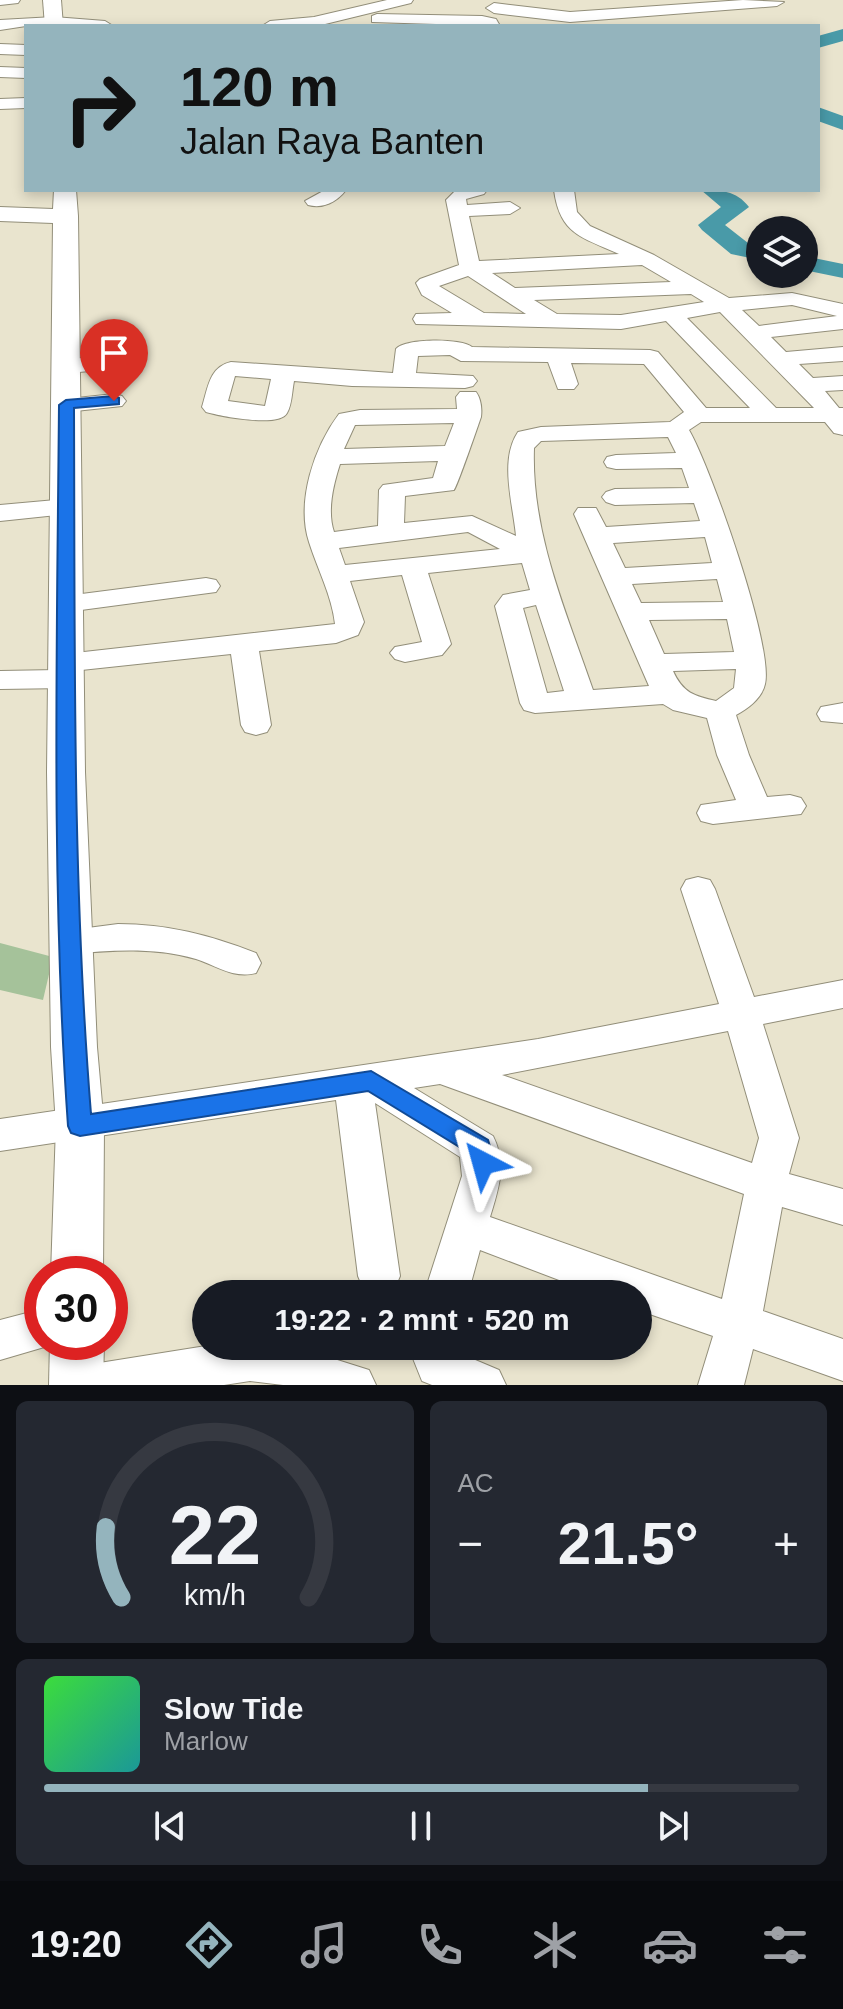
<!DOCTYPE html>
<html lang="id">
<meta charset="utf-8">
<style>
:root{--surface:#171b24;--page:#242831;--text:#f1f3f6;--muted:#9ea1a6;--line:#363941;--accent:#94b4bd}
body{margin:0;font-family:Arial,sans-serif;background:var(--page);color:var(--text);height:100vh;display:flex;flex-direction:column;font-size:30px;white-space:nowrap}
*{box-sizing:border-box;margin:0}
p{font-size:26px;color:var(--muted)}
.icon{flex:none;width:44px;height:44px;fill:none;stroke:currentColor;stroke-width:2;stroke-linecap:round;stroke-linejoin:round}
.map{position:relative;height:1385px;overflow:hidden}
.side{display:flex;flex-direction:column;gap:16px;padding:16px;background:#0d0f14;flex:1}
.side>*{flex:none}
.hud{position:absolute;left:24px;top:24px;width:796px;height:168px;border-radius:0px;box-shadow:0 4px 12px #0003;background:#94b4bd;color:#111;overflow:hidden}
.controls{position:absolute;left:746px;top:216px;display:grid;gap:16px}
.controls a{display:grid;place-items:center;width:72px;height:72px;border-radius:50%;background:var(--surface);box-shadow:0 4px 12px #0003;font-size:40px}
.speed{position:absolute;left:24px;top:1256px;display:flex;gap:16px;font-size:40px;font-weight:700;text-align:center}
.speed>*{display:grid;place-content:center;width:104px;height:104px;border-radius:50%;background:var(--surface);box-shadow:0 4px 12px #0003;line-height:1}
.speed .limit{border:12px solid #d22;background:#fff;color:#111}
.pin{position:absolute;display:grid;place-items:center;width:68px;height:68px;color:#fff;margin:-82px -34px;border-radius:50% 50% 50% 0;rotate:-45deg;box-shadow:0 0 8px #0007}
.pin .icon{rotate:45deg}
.me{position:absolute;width:88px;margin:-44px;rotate:321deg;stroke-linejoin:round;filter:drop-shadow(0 0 6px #0008)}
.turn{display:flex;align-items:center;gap:28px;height:168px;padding:0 24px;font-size:36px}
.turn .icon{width:104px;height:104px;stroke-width:2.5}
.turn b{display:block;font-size:56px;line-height:68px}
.big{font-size:60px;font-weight:600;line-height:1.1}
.side .tile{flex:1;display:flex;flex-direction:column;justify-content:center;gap:12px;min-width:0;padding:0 28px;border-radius:12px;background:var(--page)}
.side .dial{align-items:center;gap:0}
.dial svg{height:208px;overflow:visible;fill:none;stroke:var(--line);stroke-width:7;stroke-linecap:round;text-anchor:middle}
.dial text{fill:var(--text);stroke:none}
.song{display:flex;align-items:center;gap:24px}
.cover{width:96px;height:96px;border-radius:12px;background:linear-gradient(135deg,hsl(120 70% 55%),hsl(180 70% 35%))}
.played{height:8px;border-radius:4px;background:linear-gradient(90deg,var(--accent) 80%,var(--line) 80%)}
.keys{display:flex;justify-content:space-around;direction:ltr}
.heat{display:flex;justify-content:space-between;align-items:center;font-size:44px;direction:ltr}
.side .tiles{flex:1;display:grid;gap:16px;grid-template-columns:1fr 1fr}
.tile:last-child{grid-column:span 2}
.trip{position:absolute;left:192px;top:1280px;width:460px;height:80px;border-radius:40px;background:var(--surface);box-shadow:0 4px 12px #0003;font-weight:600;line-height:80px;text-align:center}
.menu{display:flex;height:128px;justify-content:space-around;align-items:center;background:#090b0e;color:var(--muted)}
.menu .icon{width:56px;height:56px}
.menu .current{color:var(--accent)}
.menu b{font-size:36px;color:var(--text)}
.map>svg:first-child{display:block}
.green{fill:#a5c29a}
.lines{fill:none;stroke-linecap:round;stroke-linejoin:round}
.river{fill:#499aa8;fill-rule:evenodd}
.minor-casing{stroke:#928e79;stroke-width:2}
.major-casing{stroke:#928e79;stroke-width:2}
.minor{fill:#fff;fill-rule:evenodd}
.major{fill:#fff;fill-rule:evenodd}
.route{fill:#1a73e8;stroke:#114b97;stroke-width:2}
</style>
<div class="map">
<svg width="843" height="1385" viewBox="0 0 843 1385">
<rect width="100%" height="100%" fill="#e9e4ce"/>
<!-- green -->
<path class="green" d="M0 943 53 957 43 1000 0 990Z"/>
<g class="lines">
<!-- river -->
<g class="river">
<path d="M843 29V41L818 48V36Z"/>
<path d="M818 107 843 116V130L818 121Z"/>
<path d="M701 190C720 190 736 190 749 207L725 225 748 243 760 246V260L731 254 702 230 698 225 721 207Z"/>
<path d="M804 256 843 264V278L804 270Z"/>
</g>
<!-- minor casing -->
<g class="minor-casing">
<g id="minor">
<path d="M0 0H20L18 3 0 5Z"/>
<path d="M387 0H413L411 3 317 26H262L270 21 314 17Z"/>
<path d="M743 0 784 2 777 6 570 22 494 13 486 8 494 3 570 12Z"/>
<path d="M377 14 482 16 496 19 500 26 372 22V16Z"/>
<path d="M54 17 105 21 113 26H26L0 30V20Z"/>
<path d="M0 44 26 45V55L0 54Z"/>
<path d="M0 67 26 68V78L0 77Z"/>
<path d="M26 98V108L0 109V99Z"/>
<path d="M325 190H346C337 202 323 209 308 205L305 201Z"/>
<path d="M456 190H487L484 194 466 199 467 205 510 202 520 208 510 214 469 216 479 261 619 254C582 237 560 235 554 190H574L577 212 590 226 654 255 729 298 792 293 843 304V329L771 337 786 352 843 347V361L799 364 813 378 843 376V390L825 391 839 408H843V435L834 433 825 422H701L689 430C711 468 774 647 765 684 762 698 749 708 736 715L749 755 767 797 790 795 801 798 806 806 801 814 713 824 701 821 697 813 701 805 736 800 717 755 707 718 673 710 663 704 535 713 524 710 520 703 495 606 503 595 530 590 522 563 428 573 451 644 442 655 405 662 395 659 390 653 395 647 422 642 402 575 350 581 364 622 358 635 336 643 259 651 271 725 267 732 256 735 245 732 241 725 231 654 72 671 81 679 77 686 66 688 0 689V671L58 670 51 663 56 657 66 654 335 624C332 596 317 568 309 542 296 502 314 447 339 414L360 410 457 409 456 397 460 392H476C481 399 482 409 481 417 479 423 457 487 454 490L405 496 404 523 472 516 516 536C513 504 499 460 518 432L541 427 670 422 684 412 644 364 571 363 578 384 574 389H558L548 362 461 361 450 355 418 356 416 373 473 376 477 381 473 386 465 388 352 386 294 381C292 391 292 405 287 413 279 428 220 416 206 412L202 407C208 388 209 367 231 362L393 373 396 349C405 338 462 338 472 347L650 350 658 352 706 408H750L666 321 621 329 416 324 413 319 416 314 452 313 422 295 416 283 420 279 459 265 446 200ZM642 265 671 282 515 288 492 273ZM468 276 526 314 484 313 439 286ZM691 294 704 302 621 315 557 314 534 300ZM792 305 837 316 759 326 742 310ZM720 312 814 408H776L687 318ZM235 376 271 379 265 406 228 401ZM454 423 445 446 344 449 355 425ZM668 437 676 453 616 455 607 457 604 462 607 467 616 469 682 468 689 488 615 489 606 492 602 497 606 502 615 505 694 503 700 521 606 527 596 508H578L574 514 649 686 593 690C566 611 531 533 534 448L541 441ZM438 461 433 478 383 485 379 490 378 526 334 532C327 511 333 486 340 464ZM468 532 500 549 345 565 339 548ZM705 537 712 563 625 568 613 543ZM717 579 723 602 641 603 632 584ZM536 605 564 691 547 693 523 608ZM727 619 734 652 664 654 649 620ZM736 669 734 688 716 701C694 696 683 693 673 671Z"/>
<path d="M117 356 125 358 128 363 125 368 67 373 59 371 56 366 59 361 67 359Z"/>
<path d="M114 394 122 396 126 401 122 406 66 412 58 410 54 405 58 400Z"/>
<path d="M67 499 76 501 80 507 76 513 0 521V505Z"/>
<path d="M206 578 216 580 220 586 216 592 66 612 56 610 52 604 56 598 66 596Z"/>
<path d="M843 703V723L821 721 817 714 821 707Z"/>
<path d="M698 877 710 880 715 889 754 997 843 980V1008L763 1024 799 1138 789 1174 843 1189V1225L782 1207 763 1311 843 1339V1381L753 1349 744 1385H698L713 1336 638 1310V1294H596L480 1250 468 1294H424L462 1176 460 1157 375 1103 400 1276 394 1290 376 1294 364 1290 358 1276 336 1100 0 1151V1119L538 1039 719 1004 681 889 686 880ZM728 1031 759 1138 752 1163 502 1075ZM440 1084 744 1194 722 1299 490 1217C499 1188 507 1164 493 1136L414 1088Z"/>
<path d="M118 924C167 924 210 935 256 953L261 963 256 973C234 979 217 966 196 959 155 947 112 950 70 954L57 950 52 941 57 932Z"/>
<path d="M42 1309V1342L58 1343 0 1360V1320Z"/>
<path d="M206 1346H293L369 1370 376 1385H283L250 1381 224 1385H70L77 1370 93 1364Z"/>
<path d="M408 1346H452L454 1351 499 1370 506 1385H432L422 1381Z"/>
</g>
</g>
<!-- major casing -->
<g class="major-casing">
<g id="major">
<path d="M43 0H61L63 26H45Z"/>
<path d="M54 190H76L78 216 85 772 97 1047 104 1126 103 1274H51L56 1126 51 1047 47 772 53 223 0 221V207L53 209Z"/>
<path d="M50 1342H104L103 1385H49Z"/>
</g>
</g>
<!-- minor -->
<use href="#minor" class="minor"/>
<!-- major -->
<use href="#major" class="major"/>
</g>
<!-- route -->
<path class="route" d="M114 396 119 398V404L74 408C75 643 72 880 91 1114L371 1071 488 1140 495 1163 492 1170 483 1173 475 1170 469 1153 368 1091 80 1136 71 1133 68 1126C51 886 57 645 59 405L66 400Z"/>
</svg>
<div class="controls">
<a><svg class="icon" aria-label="layers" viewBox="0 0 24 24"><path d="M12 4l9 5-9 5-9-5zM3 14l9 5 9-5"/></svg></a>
</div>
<div class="speed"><div class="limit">30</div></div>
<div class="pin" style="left:114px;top:401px;background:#d93025"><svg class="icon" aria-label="arrive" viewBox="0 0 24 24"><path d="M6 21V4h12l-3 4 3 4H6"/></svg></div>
<svg class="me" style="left:483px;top:1163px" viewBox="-20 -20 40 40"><path d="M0-17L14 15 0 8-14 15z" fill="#1a73e8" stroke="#fff" stroke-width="4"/></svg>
<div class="trip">19:22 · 2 mnt · 520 m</div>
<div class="hud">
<div class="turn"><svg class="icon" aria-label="right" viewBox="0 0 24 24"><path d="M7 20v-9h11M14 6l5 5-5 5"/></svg><div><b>120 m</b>Jalan Raya Banten</div></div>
</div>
</div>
<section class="side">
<div class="tiles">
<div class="tile dial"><svg viewBox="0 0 100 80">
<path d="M14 69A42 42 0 1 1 86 69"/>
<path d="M14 69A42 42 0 0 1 8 42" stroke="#94b4bd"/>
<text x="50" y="56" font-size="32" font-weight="700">22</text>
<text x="50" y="72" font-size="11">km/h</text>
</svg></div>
<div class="tile"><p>AC</p>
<div class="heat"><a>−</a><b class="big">21.5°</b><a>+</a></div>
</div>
<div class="tile">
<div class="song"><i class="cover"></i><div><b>Slow Tide</b><p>Marlow</p></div></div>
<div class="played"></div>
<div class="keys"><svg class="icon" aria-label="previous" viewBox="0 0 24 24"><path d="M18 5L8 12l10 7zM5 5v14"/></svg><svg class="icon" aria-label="pause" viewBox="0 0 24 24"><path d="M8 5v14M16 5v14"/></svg><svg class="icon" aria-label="next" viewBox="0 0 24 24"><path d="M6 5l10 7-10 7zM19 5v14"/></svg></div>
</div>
</div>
</section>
<nav class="menu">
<b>19:20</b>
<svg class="icon current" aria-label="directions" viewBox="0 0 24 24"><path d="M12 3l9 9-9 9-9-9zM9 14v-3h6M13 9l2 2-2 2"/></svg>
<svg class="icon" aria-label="music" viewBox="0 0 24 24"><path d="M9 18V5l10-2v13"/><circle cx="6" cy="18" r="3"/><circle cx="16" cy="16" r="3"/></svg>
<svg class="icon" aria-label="phone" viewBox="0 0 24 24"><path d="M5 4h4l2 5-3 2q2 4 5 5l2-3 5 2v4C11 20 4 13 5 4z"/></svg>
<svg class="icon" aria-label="climate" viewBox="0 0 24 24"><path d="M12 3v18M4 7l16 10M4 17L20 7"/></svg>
<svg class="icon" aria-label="car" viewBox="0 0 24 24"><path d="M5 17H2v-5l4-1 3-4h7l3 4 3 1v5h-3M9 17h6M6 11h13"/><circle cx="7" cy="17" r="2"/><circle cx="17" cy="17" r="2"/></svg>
<svg class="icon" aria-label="filters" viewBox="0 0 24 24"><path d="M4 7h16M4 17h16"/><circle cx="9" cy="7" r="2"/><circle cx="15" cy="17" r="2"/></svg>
</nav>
